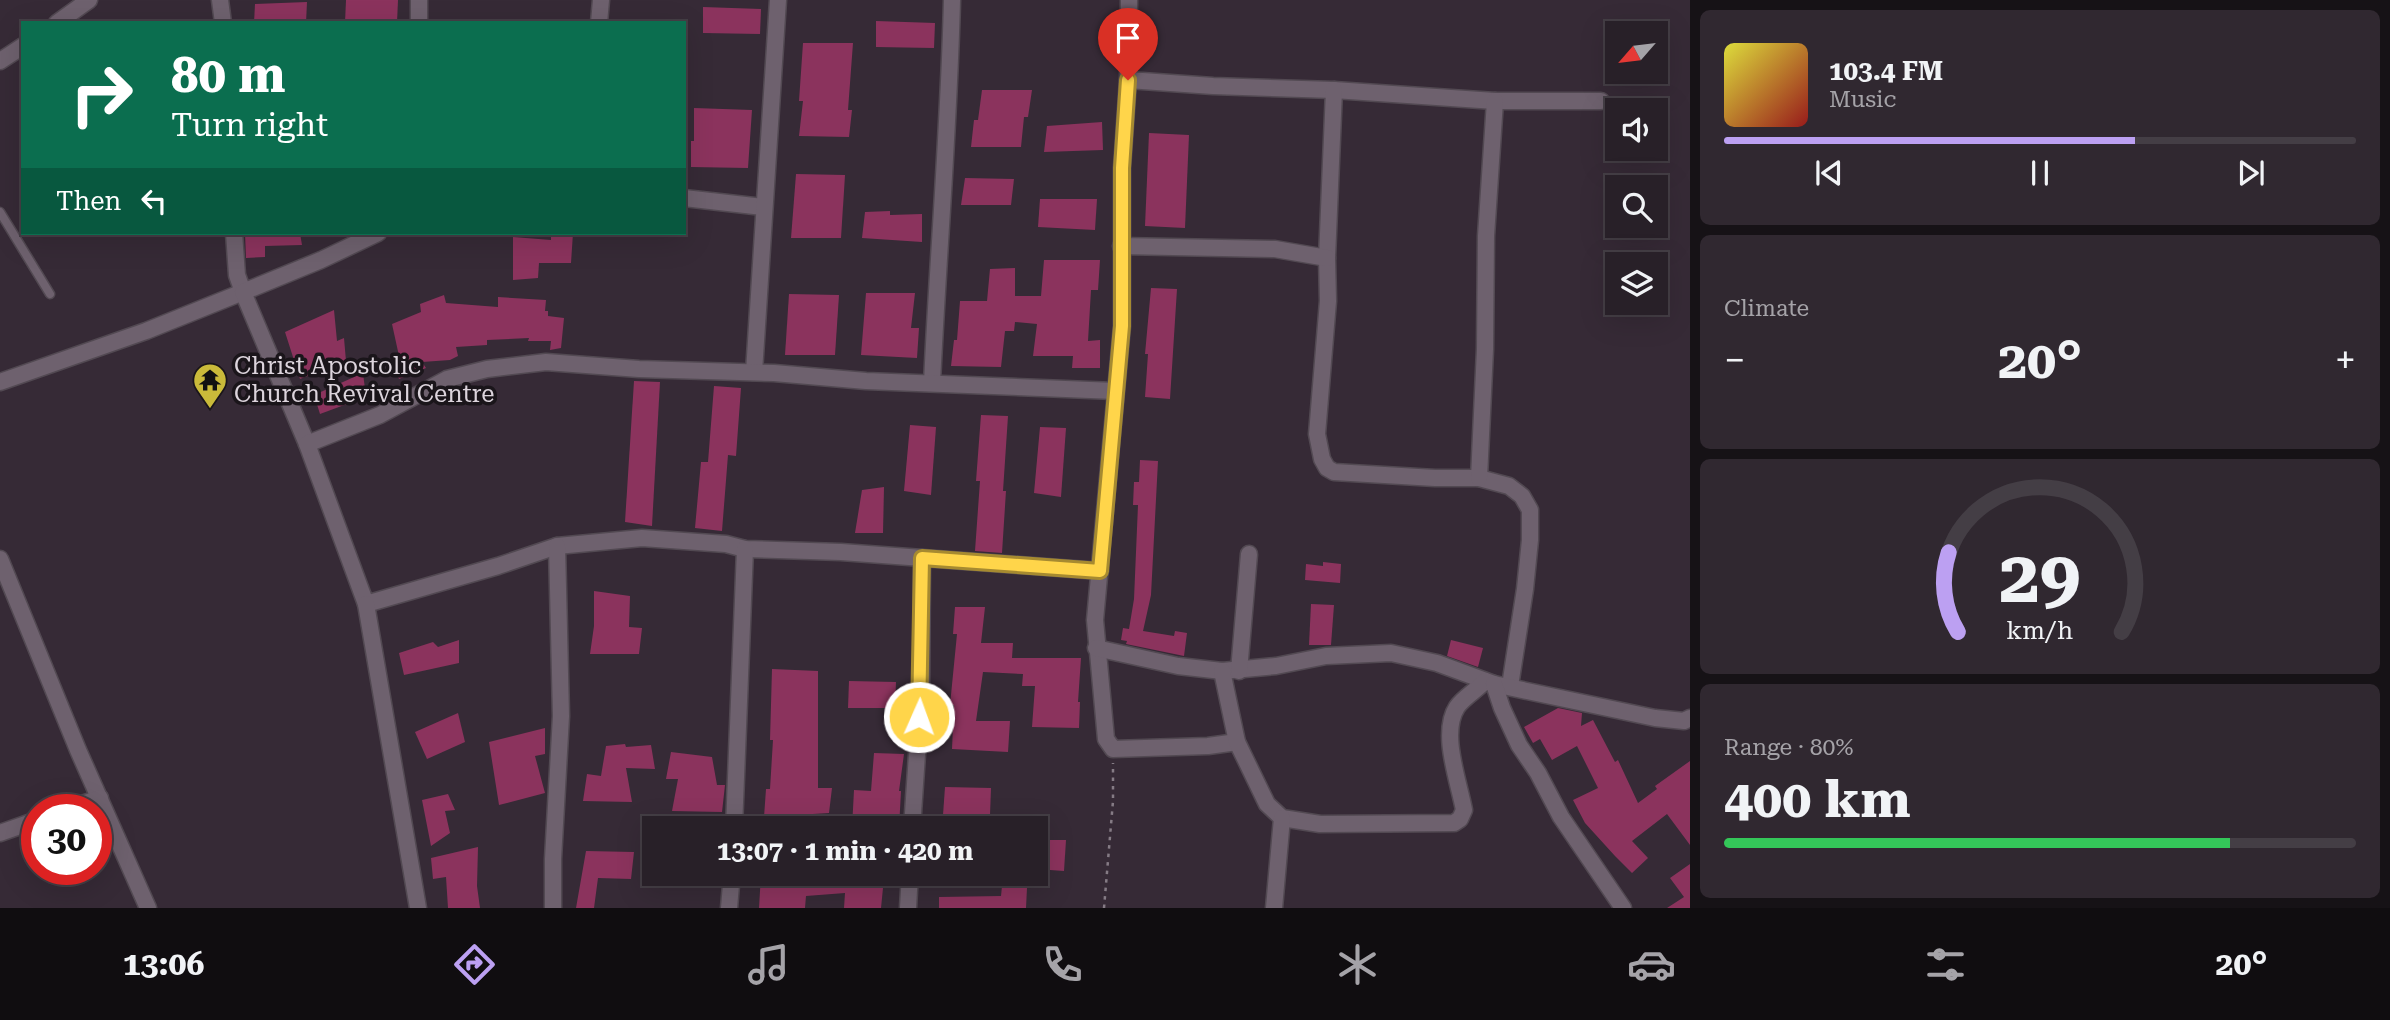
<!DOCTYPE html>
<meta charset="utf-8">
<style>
:root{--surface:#282028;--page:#302830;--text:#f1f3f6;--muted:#a5a3a8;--line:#443e45;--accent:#bca0f2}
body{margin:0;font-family:"Roboto Serif",serif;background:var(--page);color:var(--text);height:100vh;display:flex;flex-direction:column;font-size:26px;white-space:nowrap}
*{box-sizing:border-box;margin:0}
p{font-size:23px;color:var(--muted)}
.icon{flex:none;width:38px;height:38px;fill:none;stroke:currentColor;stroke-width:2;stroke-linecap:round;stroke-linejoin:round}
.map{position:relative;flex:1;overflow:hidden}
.panel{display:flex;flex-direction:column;gap:10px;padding:10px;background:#161216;width:700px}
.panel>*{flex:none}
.guide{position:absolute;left:21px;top:21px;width:665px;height:214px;border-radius:0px;box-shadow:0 7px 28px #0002,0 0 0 2px var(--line);background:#0b6e4f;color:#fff;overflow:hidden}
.needle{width:46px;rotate:242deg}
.controls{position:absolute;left:1605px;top:21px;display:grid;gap:14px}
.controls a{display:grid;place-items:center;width:63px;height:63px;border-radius:0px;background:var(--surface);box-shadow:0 7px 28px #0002,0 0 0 2px var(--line);font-size:35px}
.speed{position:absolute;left:21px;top:794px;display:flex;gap:14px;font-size:35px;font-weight:700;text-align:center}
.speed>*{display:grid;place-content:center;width:91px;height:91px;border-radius:50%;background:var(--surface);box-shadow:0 7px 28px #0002,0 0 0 2px var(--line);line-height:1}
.speed .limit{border:10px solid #d22;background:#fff;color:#111}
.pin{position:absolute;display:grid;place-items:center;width:60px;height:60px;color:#fff;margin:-72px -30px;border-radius:50% 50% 50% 0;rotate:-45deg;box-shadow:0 0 7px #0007}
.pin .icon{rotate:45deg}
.me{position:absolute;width:77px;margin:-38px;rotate:2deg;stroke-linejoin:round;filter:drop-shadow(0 0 5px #0008)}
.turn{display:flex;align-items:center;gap:24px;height:147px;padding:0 35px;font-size:32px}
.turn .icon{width:91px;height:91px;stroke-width:2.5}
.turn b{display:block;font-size:49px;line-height:60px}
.then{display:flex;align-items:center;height:66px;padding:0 35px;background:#0003;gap:14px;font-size:26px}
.big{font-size:52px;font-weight:700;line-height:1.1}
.panel .widget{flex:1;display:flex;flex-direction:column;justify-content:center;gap:10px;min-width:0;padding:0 24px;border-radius:10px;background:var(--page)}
.panel .dial{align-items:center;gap:0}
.dial svg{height:182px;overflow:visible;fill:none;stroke:var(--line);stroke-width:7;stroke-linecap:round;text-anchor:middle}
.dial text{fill:var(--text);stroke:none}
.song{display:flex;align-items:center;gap:21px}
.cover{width:84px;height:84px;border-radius:10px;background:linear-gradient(135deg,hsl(60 70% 55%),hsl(0 70% 35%))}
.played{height:7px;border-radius:4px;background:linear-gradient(90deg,var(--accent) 65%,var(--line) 65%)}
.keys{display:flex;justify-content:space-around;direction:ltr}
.heat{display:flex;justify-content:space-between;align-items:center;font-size:38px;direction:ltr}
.charge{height:10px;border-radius:5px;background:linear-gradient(90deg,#34c759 80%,var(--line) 0)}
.trip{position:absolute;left:642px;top:816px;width:406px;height:70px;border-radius:0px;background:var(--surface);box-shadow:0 7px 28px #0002,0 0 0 2px var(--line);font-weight:700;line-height:70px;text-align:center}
.dock{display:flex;height:112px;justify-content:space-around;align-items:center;background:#100d10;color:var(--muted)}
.dock .icon{width:49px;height:49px}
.dock .on{color:var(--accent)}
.dock b{font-size:32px;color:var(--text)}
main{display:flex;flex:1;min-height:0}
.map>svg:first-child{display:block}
.building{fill:#8b335d}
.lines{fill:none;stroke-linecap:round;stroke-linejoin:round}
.service-casing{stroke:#524952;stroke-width:11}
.minor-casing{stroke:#524952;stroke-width:19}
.path{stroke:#857b85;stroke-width:2.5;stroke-dasharray:3.5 5;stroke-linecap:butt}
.service{stroke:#6e616e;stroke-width:8}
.minor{stroke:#6e616e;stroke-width:16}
.route-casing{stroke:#a68a30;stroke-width:18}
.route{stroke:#ffd54a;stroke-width:12}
.labels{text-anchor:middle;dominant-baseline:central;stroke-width:7;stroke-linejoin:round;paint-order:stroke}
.poi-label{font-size:24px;fill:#dcd4dc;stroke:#1a151a;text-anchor:start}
</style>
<main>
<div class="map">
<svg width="1690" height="908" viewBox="0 0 1690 908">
<rect width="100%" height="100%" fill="#362a36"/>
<!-- building -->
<g class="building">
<path d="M346 0H398L397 23H345Z"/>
<path d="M307 2 306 23H254L255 4Z"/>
<path d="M703 7 761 9 760 34 703 33Z"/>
<path d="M876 21 935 23 934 48 876 47Z"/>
<path d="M803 43H853L848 110H852L849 137 799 136 803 101H799Z"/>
<path d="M982 90H1032L1028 117H1024L1021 147H971L974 120H978Z"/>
<path d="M694 108 752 110 748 168 691 167V141H694Z"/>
<path d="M1102 122 1103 150 1044 152 1047 126Z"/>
<path d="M1149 133 1189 135 1185 228 1145 226Z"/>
<path d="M796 174 845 175 841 238H791Z"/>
<path d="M965 178 1014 179 1011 205H961Z"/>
<path d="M1040 199H1097L1095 230 1038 227Z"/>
<path d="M890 211V215L922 214V242L862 238 865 212Z"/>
<path d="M245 233H300L302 245 265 246V257L246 258Z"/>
<path d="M551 233H573L571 263H539L538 278 513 280V237L551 240Z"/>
<path d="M1044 260H1100L1098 290H1091L1088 341 1100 340V368H1072L1073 356H1033L1037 324 1015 322 1014 331H1005L1001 367 951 366 954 340H957L960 301H987L990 269 1015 268V296H1041Z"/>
<path d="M1151 288 1177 289 1170 399 1145 397 1148 354H1145Z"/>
<path d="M866 293H915L911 328H919L917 358 861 355Z"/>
<path d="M789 294 839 295 835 355H785Z"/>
<path d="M444 295 446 303 498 307V297L546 300 545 311H548V316L564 318 561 348 550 350 551 341H528L529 338 487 340V345L456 347 458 356 450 360 422 362 426 368 399 379 392 358 399 356 392 324 421 312 420 304Z"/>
<path d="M334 310 337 341 344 338 346 361 300 379 285 332Z"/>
<path d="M363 373 366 397 320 414 314 395Z"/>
<path d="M634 381 660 382 652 526 625 522Z"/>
<path d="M714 386 741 388 736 456 728 455 722 531 695 528 701 462H708Z"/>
<path d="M981 415 1008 416 1003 491H1006L1002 553 975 551 980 481H976Z"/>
<path d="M910 425 936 427 931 495 904 491Z"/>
<path d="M1040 427 1066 428 1061 497 1034 493Z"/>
<path d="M1140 460 1158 461 1151 595 1143 631 1174 636 1175 631 1187 633 1184 656 1126 644 1127 641 1121 640 1123 628 1129 629 1134 599 1138 505H1133L1134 482H1139Z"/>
<path d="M884 487 883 533H855L862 490Z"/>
<path d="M1323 562 1341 564 1340 583 1305 580 1306 564 1323 566Z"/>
<path d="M594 591 630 596 629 627 642 628 639 654H590L594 626Z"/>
<path d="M1311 604 1334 605 1331 645H1309Z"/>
<path d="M955 607H985L981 643H1013L1012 658H1081L1078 702H1080L1079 728 1032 727 1035 686H1022L1023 674 983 672 976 721H1010L1008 752 952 749 954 705H950L957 634H953Z"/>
<path d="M459 640V663L404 675 399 653 433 642 438 647Z"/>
<path d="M1451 640 1483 648 1478 667 1447 656Z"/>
<path d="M772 669 818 671V788H832L829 813 764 817 766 789H770L773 740H770Z"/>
<path d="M849 681 896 682 895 708H848Z"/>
<path d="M1558 708 1582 713 1581 726 1593 720 1615 762 1618 760 1638 803 1657 789 1655 786 1690 761V845L1667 814 1632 841 1648 858 1632 873 1615 856 1585 823 1573 800 1598 788 1577 746 1552 760 1540 739 1533 743 1524 727Z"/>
<path d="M458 713 465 742 427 759 415 732Z"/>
<path d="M545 728V754L535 756 545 793 499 805 489 742Z"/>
<path d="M625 744 626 747 651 745 655 769 626 768 632 802 583 801 587 774 601 776 606 746Z"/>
<path d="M671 752 712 757 717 785H725L722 812 672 811 678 779H666Z"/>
<path d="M874 753 904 754 899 791H901L899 828H852L854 790 871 791Z"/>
<path d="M945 787 991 788 990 815H943Z"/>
<path d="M448 794 455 810 445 811 450 833 431 846 422 800Z"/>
<path d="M1036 840H1066L1064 871 1036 869Z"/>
<path d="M478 847 477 886 480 908H448L446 877 433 879 431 858Z"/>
<path d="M586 851 634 852 631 879 598 878 594 908H576Z"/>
<path d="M1690 864V908H1667L1684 897 1670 878Z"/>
<path d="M812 873H842V878H884L881 908H844L845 893 806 896 805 908H759L761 874 812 876Z"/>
<path d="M1002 886 1027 888 1026 908H939V897L1001 896Z"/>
</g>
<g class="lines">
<!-- service casing -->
<g class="service-casing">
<path id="service" d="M0 212 50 294"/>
</g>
<!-- minor casing -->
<g class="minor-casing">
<g id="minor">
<path d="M220 0 223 23"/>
<path d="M1129 0 1128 80 1122 168V326L1095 620 1106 739 1113 749 1208 746 1237 742"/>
<path d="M57 23 89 0"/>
<path d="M419 23V0"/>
<path d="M599 23 601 0"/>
<path d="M0 61 23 46"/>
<path d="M1128 80 1213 86 1334 90 1495 101H1601"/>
<path d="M1334 90 1327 258 1328 301 1317 434 1322 459 1327 468 1334 472 1435 478H1479L1509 486 1522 496 1530 510V540L1525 589 1510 686"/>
<path d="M684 198 763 207"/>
<path d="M1121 246 1275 249 1327 258"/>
<path d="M754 372 778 0"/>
<path d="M0 382 146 331 243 292 237 275 234 233"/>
<path d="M932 383C938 255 949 128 952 0"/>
<path d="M307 444 243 292 321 260 378 233"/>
<path d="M1479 478 1485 349 1486 236 1495 101"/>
<path d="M0 559 78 750 148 908"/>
<path d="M1100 571 841 552 745 549 726 544 642 538 557 546 498 566 366 604 307 444 380 415 447 379 487 369 546 362 639 369 774 373 866 381 1115 391"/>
<path d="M366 604 418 908"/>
<path d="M1096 648 1178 666 1222 671 1276 666 1326 656 1391 653 1437 663 1494 684 1655 718 1684 721 1690 718"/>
<path d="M1222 671 1237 742 1267 804 1282 818 1320 824 1454 823 1460 819 1464 810C1459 782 1440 733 1457 707 1464 697 1477 690 1485 681"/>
<path d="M1239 671 1249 554"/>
<path d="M1494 684 1502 708 1519 745 1538 773 1561 817 1623 908"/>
<path d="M64 810 100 798"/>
<path d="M734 828 745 549"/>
<path d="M912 828 921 695 922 558"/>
<path d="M0 833 37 820"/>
<path d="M553 908V859L561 716 557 546"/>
<path d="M729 908 732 873"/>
<path d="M908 908 910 873"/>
<path d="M1274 908 1282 818"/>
</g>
</g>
<!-- path -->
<path class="path" d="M1104 908 1113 801V763"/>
<!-- service -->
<use href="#service" class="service"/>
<!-- minor -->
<use href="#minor" class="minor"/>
</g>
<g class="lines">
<!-- route casing -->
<g class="route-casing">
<path id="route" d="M919 717 922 558 1100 571 1122 326V168L1128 80"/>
</g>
<!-- route -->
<use href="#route" class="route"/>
</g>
<!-- icons -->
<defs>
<g id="temple-pin" transform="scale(1.75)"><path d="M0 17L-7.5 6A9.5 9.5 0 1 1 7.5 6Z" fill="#caba3a" stroke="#1a151a"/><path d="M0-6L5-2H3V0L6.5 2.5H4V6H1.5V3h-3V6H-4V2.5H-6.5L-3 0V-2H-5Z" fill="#111"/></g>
</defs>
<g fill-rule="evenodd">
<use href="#temple-pin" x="210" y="380"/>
</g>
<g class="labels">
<!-- poi labels -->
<g class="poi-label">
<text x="234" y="366">Christ Apostolic<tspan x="234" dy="28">Church Revival Centre</tspan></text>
</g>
</g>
</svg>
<div class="controls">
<a><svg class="needle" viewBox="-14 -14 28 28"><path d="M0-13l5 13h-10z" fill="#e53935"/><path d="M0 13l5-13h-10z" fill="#a5a3a8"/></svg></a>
<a><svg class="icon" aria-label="sound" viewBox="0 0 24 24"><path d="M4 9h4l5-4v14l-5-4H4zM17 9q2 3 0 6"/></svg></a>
<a><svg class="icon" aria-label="search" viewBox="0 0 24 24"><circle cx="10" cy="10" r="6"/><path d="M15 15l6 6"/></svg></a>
<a><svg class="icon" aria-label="layers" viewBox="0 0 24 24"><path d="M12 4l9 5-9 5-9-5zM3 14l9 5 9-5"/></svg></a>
</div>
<div class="speed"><div class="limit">30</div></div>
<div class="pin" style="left:1128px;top:80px;background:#d93025"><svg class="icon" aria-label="arrive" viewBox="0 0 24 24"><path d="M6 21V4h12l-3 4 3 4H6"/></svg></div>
<svg class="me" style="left:919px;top:717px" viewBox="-20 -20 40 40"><circle r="17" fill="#ffd54a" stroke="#fff" stroke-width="3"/><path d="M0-11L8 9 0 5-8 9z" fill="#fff"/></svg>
<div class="trip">13:07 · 1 min · 420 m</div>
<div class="guide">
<div class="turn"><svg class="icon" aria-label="right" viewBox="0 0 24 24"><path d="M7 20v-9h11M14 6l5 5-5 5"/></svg><div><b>80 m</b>Turn right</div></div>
<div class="then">Then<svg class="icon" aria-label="left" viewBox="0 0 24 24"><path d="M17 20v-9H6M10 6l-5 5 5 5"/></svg></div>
</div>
</div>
<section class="panel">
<div class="widget">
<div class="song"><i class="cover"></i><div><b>103.4 FM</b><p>Music</p></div></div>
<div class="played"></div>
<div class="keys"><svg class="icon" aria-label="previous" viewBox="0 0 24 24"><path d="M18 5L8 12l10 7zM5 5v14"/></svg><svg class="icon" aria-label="pause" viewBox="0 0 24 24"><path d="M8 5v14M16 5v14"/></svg><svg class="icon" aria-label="next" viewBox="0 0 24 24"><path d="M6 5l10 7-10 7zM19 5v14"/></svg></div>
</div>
<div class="widget"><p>Climate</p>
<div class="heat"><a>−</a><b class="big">20°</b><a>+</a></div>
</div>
<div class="widget dial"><svg viewBox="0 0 100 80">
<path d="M14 69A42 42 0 1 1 86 69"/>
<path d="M14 69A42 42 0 0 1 10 34" stroke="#bca0f2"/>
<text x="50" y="56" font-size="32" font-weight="700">29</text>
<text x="50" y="72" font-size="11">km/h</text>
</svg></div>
<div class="widget"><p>Range · 80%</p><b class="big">400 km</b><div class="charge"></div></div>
</section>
</main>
<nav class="dock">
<b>13:06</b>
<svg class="icon on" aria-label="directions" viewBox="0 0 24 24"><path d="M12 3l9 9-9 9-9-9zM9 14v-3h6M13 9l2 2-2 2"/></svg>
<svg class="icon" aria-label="music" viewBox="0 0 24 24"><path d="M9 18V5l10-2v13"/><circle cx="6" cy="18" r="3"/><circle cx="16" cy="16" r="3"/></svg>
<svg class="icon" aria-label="phone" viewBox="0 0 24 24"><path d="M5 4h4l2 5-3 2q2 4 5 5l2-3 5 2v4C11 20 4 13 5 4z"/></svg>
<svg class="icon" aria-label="climate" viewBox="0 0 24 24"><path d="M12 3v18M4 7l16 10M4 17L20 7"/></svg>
<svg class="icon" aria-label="car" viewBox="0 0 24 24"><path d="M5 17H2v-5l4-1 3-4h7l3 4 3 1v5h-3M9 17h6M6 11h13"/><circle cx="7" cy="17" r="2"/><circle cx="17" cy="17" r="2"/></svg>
<svg class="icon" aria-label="filters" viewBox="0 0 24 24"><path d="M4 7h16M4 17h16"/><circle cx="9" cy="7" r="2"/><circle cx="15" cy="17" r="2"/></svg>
<b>20°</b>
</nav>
